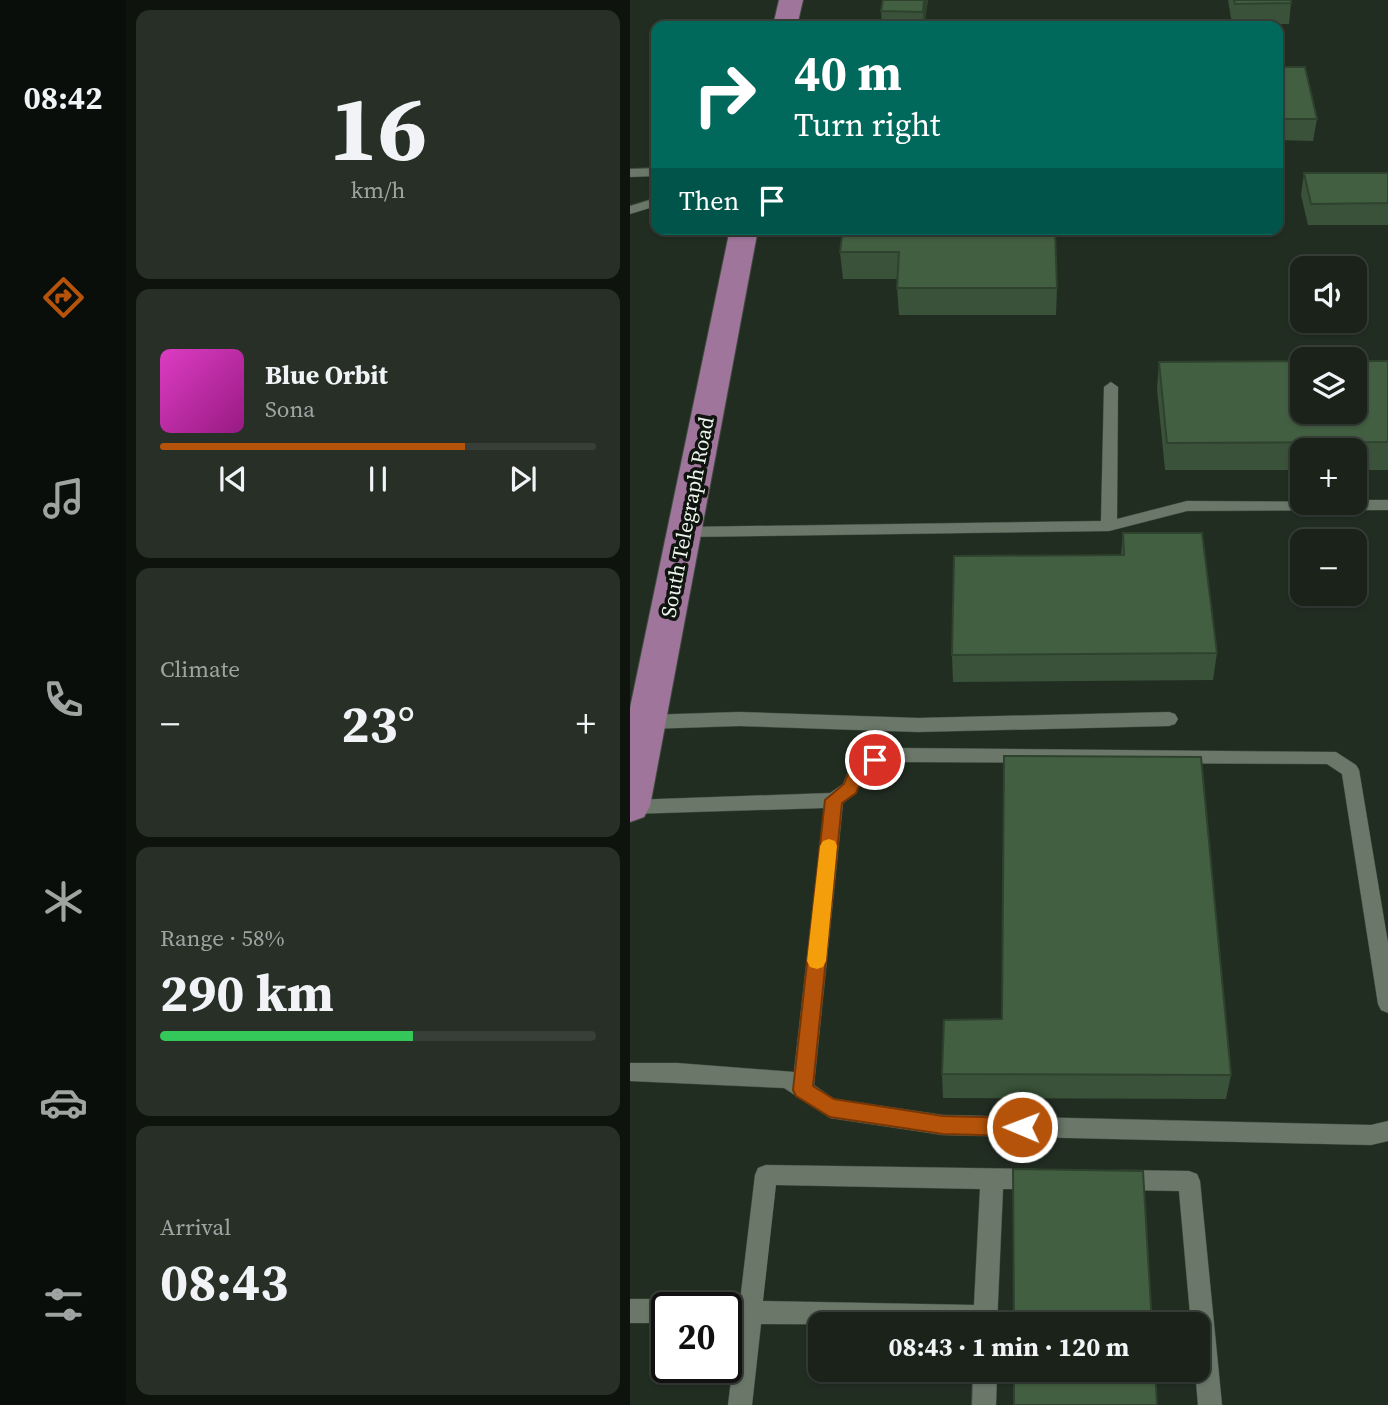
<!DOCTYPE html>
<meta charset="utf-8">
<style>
:root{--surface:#1a221a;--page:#272f27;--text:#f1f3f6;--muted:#9fa4a2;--line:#383f39;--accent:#b45309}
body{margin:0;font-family:"Source Serif 4",serif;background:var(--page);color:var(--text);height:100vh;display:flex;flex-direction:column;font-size:26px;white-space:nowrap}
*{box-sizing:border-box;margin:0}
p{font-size:23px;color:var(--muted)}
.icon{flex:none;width:38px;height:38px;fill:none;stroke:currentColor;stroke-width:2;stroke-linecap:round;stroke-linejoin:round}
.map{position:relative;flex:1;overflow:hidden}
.sheet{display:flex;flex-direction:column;gap:10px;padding:10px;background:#0e130e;width:504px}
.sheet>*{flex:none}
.banner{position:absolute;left:21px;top:21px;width:632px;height:214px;border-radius:14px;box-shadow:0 2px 5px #0004,0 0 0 2px var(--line);background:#00695c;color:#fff;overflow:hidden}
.tools{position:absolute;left:660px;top:256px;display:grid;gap:14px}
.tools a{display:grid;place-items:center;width:77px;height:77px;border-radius:14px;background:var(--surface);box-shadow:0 2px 5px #0004,0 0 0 2px var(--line);font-size:35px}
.speed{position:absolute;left:21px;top:1292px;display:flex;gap:14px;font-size:35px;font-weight:700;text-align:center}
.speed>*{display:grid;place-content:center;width:91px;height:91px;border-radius:50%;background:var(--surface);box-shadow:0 2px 5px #0004,0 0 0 2px var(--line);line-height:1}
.speed .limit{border:4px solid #111;border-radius:10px;background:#fff;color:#111}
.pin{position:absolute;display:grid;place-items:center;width:60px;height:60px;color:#fff;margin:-30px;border:4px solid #fff;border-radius:50%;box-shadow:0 2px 7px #0007}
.me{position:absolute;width:77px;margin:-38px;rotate:271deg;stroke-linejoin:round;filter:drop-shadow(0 0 5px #0008)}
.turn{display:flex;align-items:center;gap:24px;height:147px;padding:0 28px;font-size:32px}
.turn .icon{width:91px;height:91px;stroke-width:2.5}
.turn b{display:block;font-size:49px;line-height:60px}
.then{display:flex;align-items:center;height:66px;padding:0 28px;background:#0003;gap:14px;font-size:26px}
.big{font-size:52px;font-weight:700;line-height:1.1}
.sheet .card{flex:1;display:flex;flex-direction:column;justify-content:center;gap:10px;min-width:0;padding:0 24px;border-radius:14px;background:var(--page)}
.sheet .dial{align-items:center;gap:0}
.dial b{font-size:91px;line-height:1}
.song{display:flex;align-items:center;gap:21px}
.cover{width:84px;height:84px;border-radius:10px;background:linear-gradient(135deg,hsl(310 70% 55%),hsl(310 70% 35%))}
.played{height:7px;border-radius:4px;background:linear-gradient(90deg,var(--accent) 70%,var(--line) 70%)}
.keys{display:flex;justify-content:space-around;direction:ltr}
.heat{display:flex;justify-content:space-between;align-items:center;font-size:38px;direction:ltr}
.charge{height:10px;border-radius:5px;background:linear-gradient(90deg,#34c759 58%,var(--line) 0)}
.trip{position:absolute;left:178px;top:1312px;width:402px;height:70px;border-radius:14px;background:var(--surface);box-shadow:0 2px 5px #0004,0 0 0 2px var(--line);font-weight:700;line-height:70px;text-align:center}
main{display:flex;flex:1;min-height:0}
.dock{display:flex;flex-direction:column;width:126px;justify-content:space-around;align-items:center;background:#0a0e0a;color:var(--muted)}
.dock .icon{width:49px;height:49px}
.dock .on{color:var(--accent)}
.dock b{font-size:32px;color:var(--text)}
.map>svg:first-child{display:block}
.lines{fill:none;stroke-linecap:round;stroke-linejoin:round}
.lane-casing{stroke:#414c41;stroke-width:1}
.primary-casing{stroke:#414c41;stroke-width:2}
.lane{fill:#6a7769;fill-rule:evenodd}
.primary{fill:#a0759b;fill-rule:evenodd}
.wall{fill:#395239}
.shaded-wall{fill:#2e422e}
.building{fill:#425f42;stroke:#2e422e;stroke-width:2}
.route{fill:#b45309;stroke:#753606;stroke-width:2}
.slow{fill:#f59e0b}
.labels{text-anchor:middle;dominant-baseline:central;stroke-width:7;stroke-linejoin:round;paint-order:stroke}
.street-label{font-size:21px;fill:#eef5ee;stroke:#0f140f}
</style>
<main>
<nav class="dock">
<b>08:42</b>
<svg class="icon on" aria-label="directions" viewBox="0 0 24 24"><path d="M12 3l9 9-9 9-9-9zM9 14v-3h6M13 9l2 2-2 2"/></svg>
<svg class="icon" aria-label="music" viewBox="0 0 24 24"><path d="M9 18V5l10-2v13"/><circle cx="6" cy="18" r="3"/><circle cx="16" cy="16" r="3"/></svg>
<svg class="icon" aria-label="phone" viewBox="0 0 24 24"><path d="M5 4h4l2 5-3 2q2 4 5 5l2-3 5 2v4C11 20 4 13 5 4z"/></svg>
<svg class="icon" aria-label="climate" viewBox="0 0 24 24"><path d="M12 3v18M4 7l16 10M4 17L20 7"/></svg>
<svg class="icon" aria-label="car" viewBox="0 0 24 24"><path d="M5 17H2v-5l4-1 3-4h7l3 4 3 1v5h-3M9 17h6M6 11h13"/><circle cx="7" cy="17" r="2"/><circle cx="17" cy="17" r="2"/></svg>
<svg class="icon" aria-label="filters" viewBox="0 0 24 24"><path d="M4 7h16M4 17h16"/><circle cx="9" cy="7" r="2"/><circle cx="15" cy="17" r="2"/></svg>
</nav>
<section class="sheet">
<div class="card dial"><b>16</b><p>km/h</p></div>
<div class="card">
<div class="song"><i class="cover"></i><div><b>Blue Orbit</b><p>Sona</p></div></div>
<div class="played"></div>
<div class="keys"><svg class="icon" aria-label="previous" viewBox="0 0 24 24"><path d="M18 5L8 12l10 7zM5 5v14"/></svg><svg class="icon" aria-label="pause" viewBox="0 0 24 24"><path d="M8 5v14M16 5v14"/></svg><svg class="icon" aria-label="next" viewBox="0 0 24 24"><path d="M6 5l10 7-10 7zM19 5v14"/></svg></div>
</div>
<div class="card"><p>Climate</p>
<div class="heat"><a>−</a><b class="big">23°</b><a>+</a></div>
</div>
<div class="card"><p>Range · 58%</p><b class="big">290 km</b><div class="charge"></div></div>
<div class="card"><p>Arrival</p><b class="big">08:43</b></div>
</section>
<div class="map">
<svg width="758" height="1405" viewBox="0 0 758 1405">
<rect width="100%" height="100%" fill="#222d22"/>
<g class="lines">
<!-- lane casing -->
<g class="lane-casing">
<g id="lane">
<path d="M26 168V176L0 177V169Z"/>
<path d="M26 198V206L0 214V206Z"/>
<path d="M481 382 488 387 487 519 557 501 724 502V500H758V510L557 511 479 531 55 537 47 532 55 527 471 521 474 387Z"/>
<path d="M109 712 288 718 539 712 545 714 548 719 545 724 539 726 288 732 109 726 17 729 11 727 8 722 11 717 17 715Z"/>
<path d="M268 748 706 752 726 765 729 770 758 943V1013L751 1010 748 1004 712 774 697 764 268 762 235 773 226 793 213 803 184 1085 204 1099 313 1115 741 1125 758 1121V1141L741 1145 313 1135 200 1118 154 1088 0 1081V1063H47L164 1072 194 808 0 814V800L200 793 213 784 222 763 239 755Z"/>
<path d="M136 1165 406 1169 414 1172 417 1179 414 1186 406 1189H373L367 1325 131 1324 122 1405H98L108 1324H96V1307H86L96 1300 110 1301 125 1175 128 1168ZM146 1185 350 1189 344 1305 133 1301Z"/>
<path d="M490 1170 559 1171 567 1174 570 1181 592 1405H568L565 1370H569V1325H561L549 1191 490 1190 482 1187 479 1180 482 1173Z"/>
<path d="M0 1299H37L45 1303 47 1307H37V1323H0Z"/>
<path d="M343 1370H367L366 1405H342Z"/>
</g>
</g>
<!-- primary casing -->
<g class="primary-casing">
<g id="primary">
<path d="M149 0H173L167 26H143Z"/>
<path d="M100 229H128L20 806 14 817 0 822V708Z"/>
</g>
</g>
<!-- lane -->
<use href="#lane" class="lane"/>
<!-- primary -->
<use href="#primary" class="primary"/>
</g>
<!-- wall -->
<g class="wall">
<path d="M253 0H298L294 26H252L251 11Z"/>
<path d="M598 0H661V3L659 24H602Z"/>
<path d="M648 67 687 119 683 141 648 140Z"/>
<path d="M674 173H758V225H678L671 195Z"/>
<path d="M213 229H466H425L427 288 426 315H269L267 288V279H213L210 252Z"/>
<path d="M758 361V470H724V450H672V470H535L527 389 529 362Z"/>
<path d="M493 533 587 653 583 680 323 682 322 655 491 555Z"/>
<path d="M312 1074 601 1075 596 1099 313 1098Z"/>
</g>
<!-- shaded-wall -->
<path class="shaded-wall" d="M294 0H298L294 26H293V12Z"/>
<!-- building -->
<g class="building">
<path d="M253 0H294L293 12 251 11Z"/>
<path d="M604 0H661V3L605 4Z"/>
<path d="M648 67H675L687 119H648Z"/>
<path d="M674 173H758V203L681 204Z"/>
<path d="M213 229H425L427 288H267L269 252H210Z"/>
<path d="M672 361V411H724V361H758V442L537 443 529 362Z"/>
<path d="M493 533H572L587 653 322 655 324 556 494 555Z"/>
<path d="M374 756 571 757 601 1075 312 1074 314 1020 372 1019Z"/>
<path d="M383 1169 513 1171 522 1325H384Z"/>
<path d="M384 1370H525L527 1405H384Z"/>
</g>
<!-- route -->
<path class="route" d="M245 754 253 760 250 765 235 772 226 793 212 803 183 1086 204 1099 313 1116 392 1118 399 1120 402 1127 399 1133 392 1136 313 1134 200 1117 166 1096 163 1090 195 800 214 784 222 764Z"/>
<!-- slow -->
<path class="slow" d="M199 839 205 841 207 846 196 961 193 967 187 969 180 967 177 961 190 846 193 841Z"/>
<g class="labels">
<!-- street labels -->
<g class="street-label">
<text transform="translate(57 517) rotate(-79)">South Telegraph Road</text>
</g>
</g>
</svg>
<div class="tools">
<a><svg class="icon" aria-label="sound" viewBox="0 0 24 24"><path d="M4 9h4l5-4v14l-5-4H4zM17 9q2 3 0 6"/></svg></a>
<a><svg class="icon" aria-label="layers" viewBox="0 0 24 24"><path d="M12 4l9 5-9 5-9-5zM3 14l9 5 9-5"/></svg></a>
<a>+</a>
<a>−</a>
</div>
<div class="speed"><div class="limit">20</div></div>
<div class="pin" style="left:245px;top:760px;background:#d93025"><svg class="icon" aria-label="arrive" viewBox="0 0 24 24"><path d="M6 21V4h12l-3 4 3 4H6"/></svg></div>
<svg class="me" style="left:392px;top:1127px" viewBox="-20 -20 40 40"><circle r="17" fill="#b45309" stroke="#fff" stroke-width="3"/><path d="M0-11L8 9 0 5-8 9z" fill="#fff"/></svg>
<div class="trip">08:43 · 1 min · 120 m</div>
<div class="banner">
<div class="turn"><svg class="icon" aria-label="right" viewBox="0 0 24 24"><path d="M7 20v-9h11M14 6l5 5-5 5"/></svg><div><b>40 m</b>Turn right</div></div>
<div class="then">Then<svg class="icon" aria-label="arrive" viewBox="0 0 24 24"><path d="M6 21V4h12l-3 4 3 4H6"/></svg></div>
</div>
</div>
</main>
